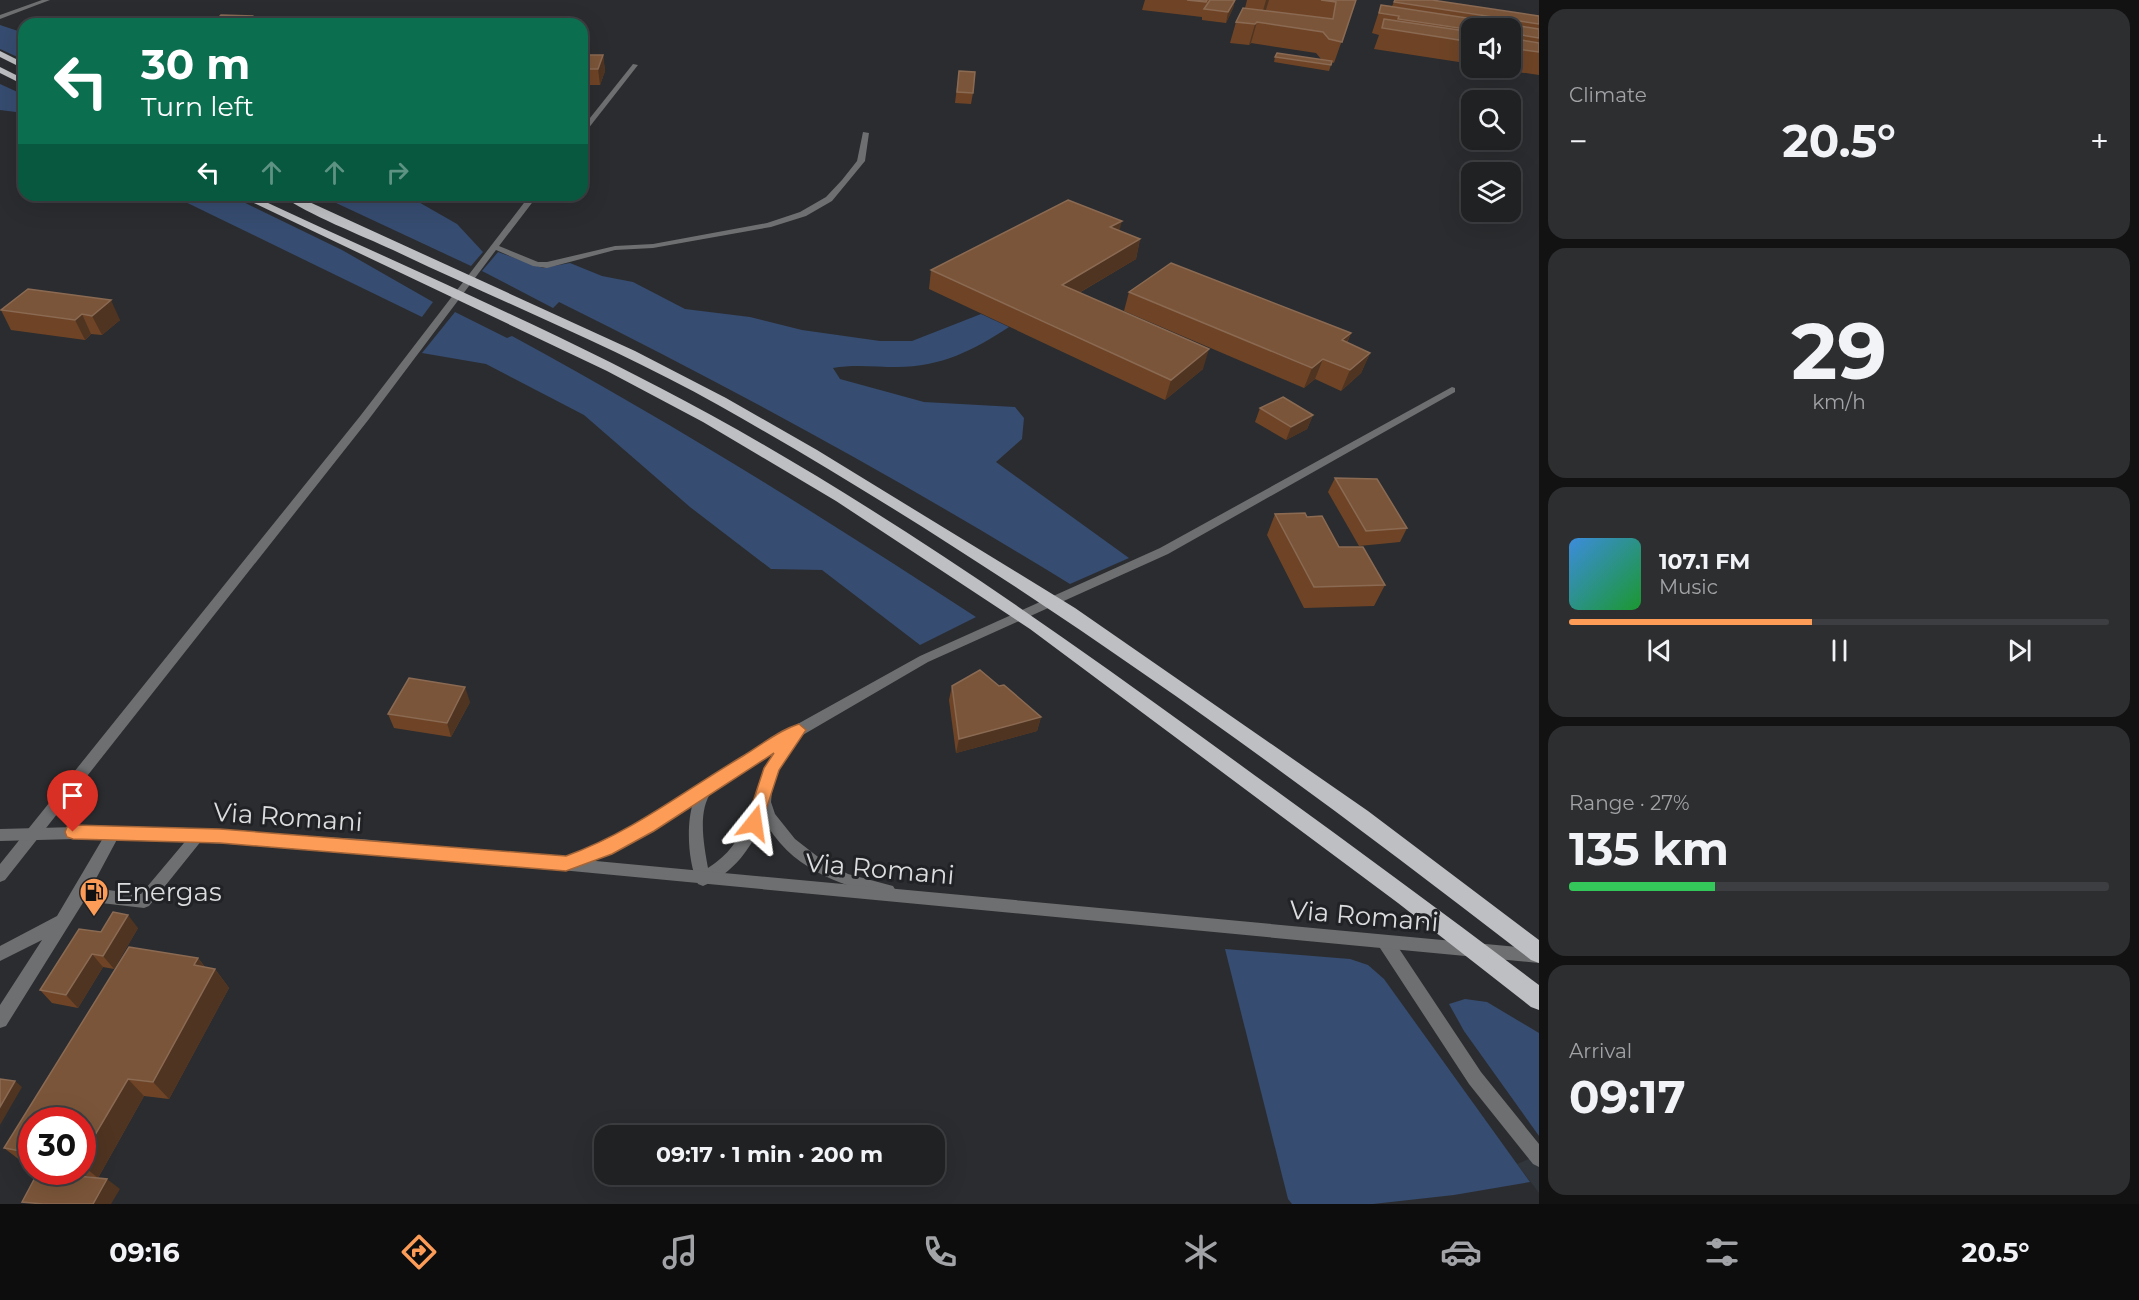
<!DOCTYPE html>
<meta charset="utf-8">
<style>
:root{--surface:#202123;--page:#2d2e30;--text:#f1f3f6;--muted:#a2a3a6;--line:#3d3e41;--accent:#fd9c56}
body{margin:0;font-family:Montserrat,sans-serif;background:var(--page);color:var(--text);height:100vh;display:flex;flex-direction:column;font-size:22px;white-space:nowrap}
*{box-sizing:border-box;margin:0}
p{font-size:20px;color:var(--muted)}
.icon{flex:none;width:33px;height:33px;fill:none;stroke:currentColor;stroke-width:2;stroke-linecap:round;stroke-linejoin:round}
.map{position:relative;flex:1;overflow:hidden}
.details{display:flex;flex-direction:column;gap:9px;padding:9px;background:#121213;width:600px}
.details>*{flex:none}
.hud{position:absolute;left:18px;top:18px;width:570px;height:183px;border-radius:18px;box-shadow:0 6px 24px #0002,0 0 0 2px var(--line);background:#0b6e4f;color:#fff;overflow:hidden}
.controls{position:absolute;left:1461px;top:18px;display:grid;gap:12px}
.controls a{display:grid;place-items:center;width:60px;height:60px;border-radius:12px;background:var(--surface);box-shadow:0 6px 24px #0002,0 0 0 2px var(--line);font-size:30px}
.speed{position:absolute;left:18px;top:1107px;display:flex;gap:12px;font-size:30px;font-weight:700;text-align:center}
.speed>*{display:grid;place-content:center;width:78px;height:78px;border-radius:50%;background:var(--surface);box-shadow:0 6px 24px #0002,0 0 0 2px var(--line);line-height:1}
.speed .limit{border:9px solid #d22;background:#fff;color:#111}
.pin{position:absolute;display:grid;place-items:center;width:51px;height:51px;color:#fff;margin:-62px -26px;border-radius:50% 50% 50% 0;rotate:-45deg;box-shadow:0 0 6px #0007}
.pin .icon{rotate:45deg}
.me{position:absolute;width:66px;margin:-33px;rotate:15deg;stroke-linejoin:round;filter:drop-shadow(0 0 4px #0008)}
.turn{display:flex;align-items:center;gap:21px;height:126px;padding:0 24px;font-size:27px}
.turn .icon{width:78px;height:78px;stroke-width:2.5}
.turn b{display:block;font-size:42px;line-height:51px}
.lanes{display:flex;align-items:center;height:57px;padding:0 24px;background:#0003;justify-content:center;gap:30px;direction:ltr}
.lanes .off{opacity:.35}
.big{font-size:45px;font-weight:700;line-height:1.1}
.details .widget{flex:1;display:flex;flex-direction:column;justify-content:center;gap:9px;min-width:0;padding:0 21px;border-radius:18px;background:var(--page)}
.details .dial{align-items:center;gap:0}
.dial b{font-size:78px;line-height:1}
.song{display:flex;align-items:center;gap:18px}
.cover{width:72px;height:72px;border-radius:9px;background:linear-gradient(135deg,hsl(210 70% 55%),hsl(130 70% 35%))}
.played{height:6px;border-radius:3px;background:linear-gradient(90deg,var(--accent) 45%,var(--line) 45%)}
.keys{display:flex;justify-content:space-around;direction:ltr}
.heat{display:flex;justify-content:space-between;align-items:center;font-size:33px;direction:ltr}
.charge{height:9px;border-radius:4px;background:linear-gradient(90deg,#34c759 27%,var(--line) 0)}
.trip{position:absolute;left:594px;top:1125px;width:351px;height:60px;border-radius:18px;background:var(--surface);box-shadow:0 6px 24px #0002,0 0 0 2px var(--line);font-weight:700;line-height:60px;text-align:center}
.tab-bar{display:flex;height:96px;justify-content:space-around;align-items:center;background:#0d0d0e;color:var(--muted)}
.tab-bar .icon{width:42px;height:42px}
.tab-bar .on{color:var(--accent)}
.tab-bar b{font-size:27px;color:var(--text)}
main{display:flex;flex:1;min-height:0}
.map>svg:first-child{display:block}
.built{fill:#31363d}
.green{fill:#364c70}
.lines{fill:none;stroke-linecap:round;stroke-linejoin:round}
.service{fill:#6e6f70;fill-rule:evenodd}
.minor{fill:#6e6f70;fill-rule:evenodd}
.tertiary{fill:#6e6f70;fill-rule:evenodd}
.trunk{fill:#bebfc2;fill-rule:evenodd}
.wall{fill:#6f4426}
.shaded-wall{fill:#4f3421}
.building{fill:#7b5539;stroke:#8a6a53;stroke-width:1.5}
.route{fill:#fd9c56;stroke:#a46538;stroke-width:1.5}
.labels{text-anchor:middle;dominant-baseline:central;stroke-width:6;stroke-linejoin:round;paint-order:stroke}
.near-street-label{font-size:26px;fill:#dbdcdd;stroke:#212225}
.near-poi-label{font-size:26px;fill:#dbdcdd;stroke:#212225;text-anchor:start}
</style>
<main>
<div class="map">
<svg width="1539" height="1204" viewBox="0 0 1539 1204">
<rect width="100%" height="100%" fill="#2b2c2f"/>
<!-- built -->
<path class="built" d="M1536 1156H1539V1193L1517 1164Z"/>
<!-- green -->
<g class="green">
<path d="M0 25 24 33V60L0 49Z"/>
<path d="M0 84 24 95V113L0 110Z"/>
<path d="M171 195H229L342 250 433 302 422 317Z"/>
<path d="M319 195 408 196 457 224 483 252 471 266Z"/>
<path d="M498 252 543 268 570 263 602 276 633 282 685 309 750 317 802 330 880 341H912L981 314 1009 327C974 350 941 367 897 367 876 367 854 364 833 368L840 379 924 402 1015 407 1024 418 1022 439 996 462 1129 558 1070 584C904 482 733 388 559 302L553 308 482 271Z"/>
<path d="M455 312 507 338 512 336C671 422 824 518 976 617L920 645 822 570 771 569 690 507 584 415 486 364 422 353Z"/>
<path d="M1225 949 1350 959 1368 965 1384 979 1530 1182 1454 1195 1373 1204H1292L1288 1199Z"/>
<path d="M1465 999 1487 1002 1539 1033V1136L1464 1031 1449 1004Z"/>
</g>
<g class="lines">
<!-- service -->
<g class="service">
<path d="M114 826 119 828 121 832 91 888 141 894 194 831 199 829 204 831 206 835 149 906 144 908 84 901 6 1026 0 1028V1005L42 940 0 961V946L57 916 109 828Z"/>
<path d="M1386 936 1392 938 1481 1072 1539 1144V1167L1533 1164 1469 1084 1380 948 1378 943 1380 938Z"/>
</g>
<!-- minor -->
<g class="minor">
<path d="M42 0H50L0 19V15Z"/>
<path d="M633 64 638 65 584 134 582 135V128Z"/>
<path d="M863 132 869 133 865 161 832 201 806 216 771 227 653 248 615 250 547 268 533 266 496 250 369 419 5 880 0 882V864L361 415 530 195H538L499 246 538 262H547L615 246 653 244 767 223 800 212 826 197 842 180 857 161Z"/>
<path d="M1452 387 1455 388V392L1168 554 928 662 801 736 773 780 771 802 775 814 795 839 822 860 848 874 893 886 896 891 893 896 888 898C836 883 790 869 763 818 753 847 733 874 703 886L698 884C688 863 686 825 693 803L654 830 612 852 566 869 561 868 559 863 561 858 602 844 644 822 703 781 794 726 920 656 1160 548ZM775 751C746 793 757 837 708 868 704 845 697 811 712 791 718 782 763 758 775 751Z"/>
</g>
<!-- tertiary -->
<path class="tertiary" d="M114 826 361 839 1539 949V963L361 851 114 838 0 841V829Z"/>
<!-- trunk -->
<g class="trunk">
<path d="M0 51 24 63V69L0 57Z"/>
<path d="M0 67 24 79V85L0 73Z"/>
<path d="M237 195H251C405 267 562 333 711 415 883 510 1044 622 1202 737 1315 819 1428 901 1539 985V1010L1531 1007 1398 903 1030 629 836 501 703 422 607 371Z"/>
<path d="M281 195H294L635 351 726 398 817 450 1075 608 1368 811 1539 940V963L1531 960C1272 759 1007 568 720 406 615 347 502 302 393 250 361 235 308 215 281 195Z"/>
</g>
</g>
<!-- wall -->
<g class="wall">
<path d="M1145 0H1235L1233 8 1226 23 1202 20V17L1142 10Z"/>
<path d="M1247 0H1356L1334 63 1332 62 1329 71 1274 62 1275 57 1321 59 1316 53 1251 43 1249 45 1230 43 1236 22 1245 8Z"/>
<path d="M1395 0 1539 16V75L1490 68H1510V28H1472V64L1374 49 1379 35 1372 33 1381 5 1392 6Z"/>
<path d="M282 18 283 24H258V22Z"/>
<path d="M216 20 253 21 250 24H214L216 22Z"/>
<path d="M112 21 142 24H113Z"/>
<path d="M582 55H603L605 71 600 85H582Z"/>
<path d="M959 71 973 93 971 104 955 103Z"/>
<path d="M1119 231 1140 239 1136 259 1079 293 1203 369 1165 400 929 289 931 270Z"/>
<path d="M28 289 120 320 102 335 91 334 85 340 11 330 1 310Z"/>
<path d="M1129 292 1351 333 1347 343 1370 353 1361 373 1341 391 1315 379 1304 388 1124 311Z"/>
<path d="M1260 408 1313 415 1307 429 1286 440 1255 422Z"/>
<path d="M1335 478 1407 528 1400 542 1359 546 1328 492Z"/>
<path d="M1275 514 1307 517 1339 547 1385 585 1374 606 1304 608 1267 535Z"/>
<path d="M952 686H999L1041 717 1037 731 956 753 949 700Z"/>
<path d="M470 702 451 737 394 728 388 714Z"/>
<path d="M138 928 114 969 103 967 78 1008 52 1003 40 990 101 932Z"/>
<path d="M129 947 198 958 205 967 215 969 229 988 169 1099 144 1096 98 1178 64 1172H82V1120H32V1166L25 1164 4 1148Z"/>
</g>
<!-- shaded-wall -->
<g class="shaded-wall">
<path d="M1235 0 1233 8 1226 23 1228 12Z"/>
<path d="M1266 0H1269L1265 13 1260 21Z"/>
<path d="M252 16 253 21 250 24H247L246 21Z"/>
<path d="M282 18 283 23 277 24V23Z"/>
<path d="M140 20 142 24H130Z"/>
<path d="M1257 22 1251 43 1249 45 1255 24Z"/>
<path d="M603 55 605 71 600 85 598 69Z"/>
<path d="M1122 221 1117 240 1110 227Z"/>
<path d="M1140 239 1136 259 1058 305 1062 285Z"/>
<path d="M111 300 120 320 102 335 92 316Z"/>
<path d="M82 314 91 334 85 340 75 320Z"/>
<path d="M1351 333 1342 353V340Z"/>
<path d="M1209 349 1203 369 1165 400 1171 380Z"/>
<path d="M1370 353 1361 373 1341 391 1350 370Z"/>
<path d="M1323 359 1315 379 1304 388 1312 368Z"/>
<path d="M1313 415 1307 429 1286 440 1291 427Z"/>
<path d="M465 687 470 702 451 737 447 723Z"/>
<path d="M1041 717 1037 731 956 753 959 739Z"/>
<path d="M128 915 138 928 114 969 103 956Z"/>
<path d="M92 954 103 967 78 1008 66 995Z"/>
<path d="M198 958 211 976 215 969 229 988 169 1099 153 1082 194 965Z"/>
<path d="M128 1079 144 1096 98 1178 82 1165V1157Z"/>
<path d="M15 1081 22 1087 0 1125V1107Z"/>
<path d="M107 1179 120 1189 111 1204H93Z"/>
</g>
<!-- building -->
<g class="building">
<path d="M1187 0H1207L1206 2Z"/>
<path d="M1210 0H1235L1228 12 1204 9Z"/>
<path d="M1321 0H1356L1342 42 1329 39 1323 32 1257 22 1255 24 1236 22 1243 8 1333 19 1336 2Z"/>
<path d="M1395 0H1432L1539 16V24L1394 2Z"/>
<path d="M1381 5 1539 29V38L1510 33V28H1472V30L1398 19 1399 16 1379 13Z"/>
<path d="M221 15 252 16 246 21 216 20Z"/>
<path d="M122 17 140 20 130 24 112 21Z"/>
<path d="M263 18H282L277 23 258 22Z"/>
<path d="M1384 19 1472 32V42L1382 28Z"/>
<path d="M219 20H239L235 24H214Z"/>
<path d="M394 21 477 23 392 24Z"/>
<path d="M1510 38 1539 43V52L1510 48Z"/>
<path d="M1277 53 1332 61 1331 65 1275 57Z"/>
<path d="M582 55H603L598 69H582Z"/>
<path d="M959 71 975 72 973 93 957 92Z"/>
<path d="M1068 200 1122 221 1110 227 1140 239 1062 285 1209 349 1171 380 931 270Z"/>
<path d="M1171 263 1351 333 1342 340 1370 353 1350 370 1323 359 1312 368 1129 292Z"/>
<path d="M28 289 111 300 92 316 82 314 75 320 1 310Z"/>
<path d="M1283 397 1313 415 1291 427 1260 408Z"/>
<path d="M1335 478 1377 479 1407 528 1366 531Z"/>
<path d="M1305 513 1307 517 1322 516 1339 547H1363L1385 585 1314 587 1275 514Z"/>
<path d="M980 670 999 686 1004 685 1041 717 959 739 952 686Z"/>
<path d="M409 678 465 687 447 723 388 714Z"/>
<path d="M113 912 128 915 103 956 92 954 66 995 40 990 79 929 101 932Z"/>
<path d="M129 947 198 958 194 965 215 969 153 1082 128 1079 82 1157V1120H32V1153L4 1148Z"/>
<path d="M0 1079 15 1081 0 1107Z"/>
<path d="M38 1172 107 1179 93 1204H43L22 1202Z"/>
</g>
<!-- route -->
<path class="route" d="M799 724 806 730 779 770 760 828H749L746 823 764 768 774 753 654 831 612 854 566 871 220 843 73 839 67 837 65 832 67 827 73 825 220 829 566 856C631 833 684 791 743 756 760 746 779 730 799 724Z"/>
<!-- icons -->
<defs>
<g id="fuel-pin" transform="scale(1.5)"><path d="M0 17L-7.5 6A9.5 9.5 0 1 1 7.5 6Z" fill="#fd9c56" stroke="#212225"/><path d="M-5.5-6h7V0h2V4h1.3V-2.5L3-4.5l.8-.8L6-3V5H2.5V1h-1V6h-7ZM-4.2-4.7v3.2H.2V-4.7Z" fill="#111"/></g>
</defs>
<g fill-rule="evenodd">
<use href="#fuel-pin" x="94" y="892"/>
</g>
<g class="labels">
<!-- near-street labels -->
<g class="near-street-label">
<text transform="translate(288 817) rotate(4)">Via Romani</text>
<text transform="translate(880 869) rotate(5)">Via Romani</text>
<text transform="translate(1364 916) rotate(5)">Via Romani</text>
</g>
<!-- near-poi labels -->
<g class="near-poi-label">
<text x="115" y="892">Energas</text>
</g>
</g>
</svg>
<div class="controls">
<a><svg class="icon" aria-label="sound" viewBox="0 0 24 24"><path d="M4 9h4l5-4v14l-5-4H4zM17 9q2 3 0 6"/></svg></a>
<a><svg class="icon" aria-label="search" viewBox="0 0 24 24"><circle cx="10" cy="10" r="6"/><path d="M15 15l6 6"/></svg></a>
<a><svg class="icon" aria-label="layers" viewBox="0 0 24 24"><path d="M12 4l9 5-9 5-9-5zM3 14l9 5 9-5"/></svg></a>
</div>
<div class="speed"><div class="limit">30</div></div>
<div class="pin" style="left:73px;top:832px;background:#d93025"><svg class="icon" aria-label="arrive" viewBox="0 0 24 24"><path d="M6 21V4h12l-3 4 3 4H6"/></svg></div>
<svg class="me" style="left:754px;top:823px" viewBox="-20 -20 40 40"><path d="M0-17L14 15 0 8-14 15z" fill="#fd9c56" stroke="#fff" stroke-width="4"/></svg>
<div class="trip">09:17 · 1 min · 200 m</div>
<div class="hud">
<div class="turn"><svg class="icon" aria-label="left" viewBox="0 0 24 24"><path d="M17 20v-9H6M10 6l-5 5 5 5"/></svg><div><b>30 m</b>Turn left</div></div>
<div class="lanes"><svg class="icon" aria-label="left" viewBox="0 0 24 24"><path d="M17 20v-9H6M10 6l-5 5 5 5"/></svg><svg class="icon off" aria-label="ahead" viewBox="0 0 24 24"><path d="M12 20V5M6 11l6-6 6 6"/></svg><svg class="icon off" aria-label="ahead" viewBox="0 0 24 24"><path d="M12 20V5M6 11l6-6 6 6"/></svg><svg class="icon off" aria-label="right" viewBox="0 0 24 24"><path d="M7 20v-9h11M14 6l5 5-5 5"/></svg></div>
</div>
</div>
<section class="details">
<div class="widget"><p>Climate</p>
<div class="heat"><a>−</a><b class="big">20.5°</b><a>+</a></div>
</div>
<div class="widget dial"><b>29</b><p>km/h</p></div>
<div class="widget">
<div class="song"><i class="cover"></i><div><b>107.1 FM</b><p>Music</p></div></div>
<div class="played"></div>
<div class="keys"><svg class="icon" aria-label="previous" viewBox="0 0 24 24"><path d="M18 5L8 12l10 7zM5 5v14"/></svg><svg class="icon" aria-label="pause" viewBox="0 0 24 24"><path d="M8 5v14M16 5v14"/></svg><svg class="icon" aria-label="next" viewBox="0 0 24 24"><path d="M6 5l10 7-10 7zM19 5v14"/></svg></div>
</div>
<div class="widget"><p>Range · 27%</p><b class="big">135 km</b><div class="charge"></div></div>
<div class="widget"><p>Arrival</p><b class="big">09:17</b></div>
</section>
</main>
<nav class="tab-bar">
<b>09:16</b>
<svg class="icon on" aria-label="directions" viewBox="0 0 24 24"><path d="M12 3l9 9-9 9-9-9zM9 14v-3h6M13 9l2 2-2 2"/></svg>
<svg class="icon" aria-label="music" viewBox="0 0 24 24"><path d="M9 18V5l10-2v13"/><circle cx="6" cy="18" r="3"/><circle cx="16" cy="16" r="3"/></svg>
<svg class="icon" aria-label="phone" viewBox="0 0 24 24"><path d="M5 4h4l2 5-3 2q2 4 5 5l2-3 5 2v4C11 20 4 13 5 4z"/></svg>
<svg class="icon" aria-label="climate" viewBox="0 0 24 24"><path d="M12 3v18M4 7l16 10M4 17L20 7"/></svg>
<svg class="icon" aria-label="car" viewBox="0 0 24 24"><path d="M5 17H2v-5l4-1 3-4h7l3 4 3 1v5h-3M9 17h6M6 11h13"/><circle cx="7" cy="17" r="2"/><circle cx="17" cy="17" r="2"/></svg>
<svg class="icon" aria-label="filters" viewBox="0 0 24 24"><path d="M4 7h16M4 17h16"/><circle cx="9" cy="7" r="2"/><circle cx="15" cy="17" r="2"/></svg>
<b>20.5°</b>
</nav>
